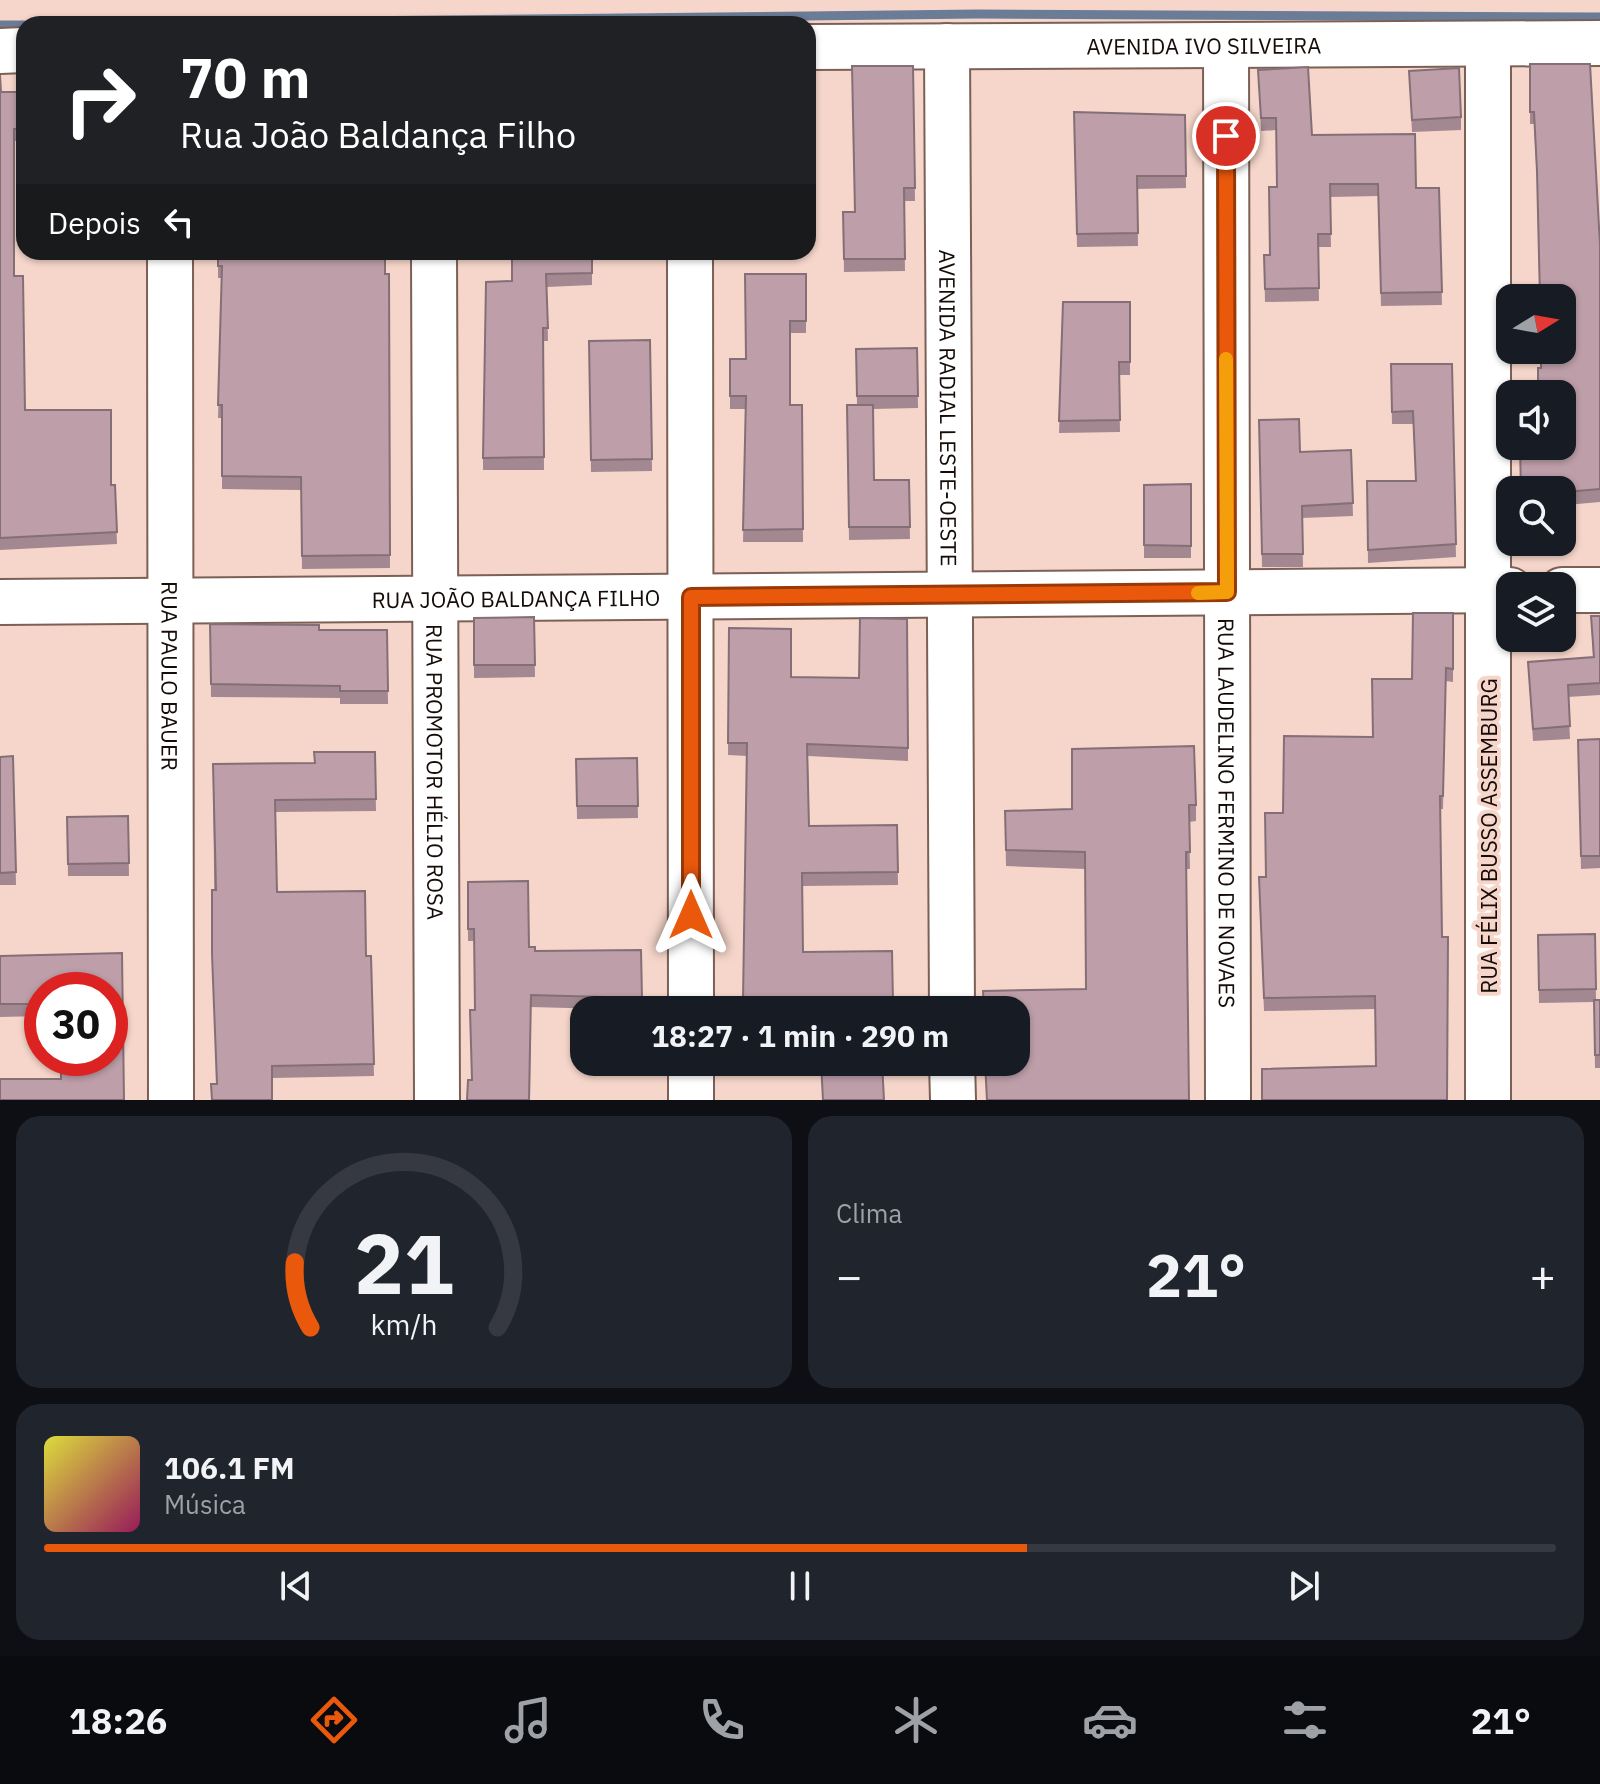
<!DOCTYPE html>
<html lang="pt">
<meta charset="utf-8">
<style>
:root{--surface:#171b24;--page:#20242c;--text:#f1f3f6;--muted:#9ea1a6;--line:#363941;--accent:#ea580c}
body{margin:0;font-family:"IBM Plex Sans",sans-serif;background:var(--page);color:var(--text);height:100vh;display:flex;flex-direction:column;font-size:30px;white-space:nowrap}
*{box-sizing:border-box;margin:0}
p{font-size:26px;color:var(--muted)}
.icon{flex:none;width:44px;height:44px;fill:none;stroke:currentColor;stroke-width:2;stroke-linecap:round;stroke-linejoin:round}
.map{position:relative;height:1100px;overflow:hidden}
.side{display:flex;flex-direction:column;gap:16px;padding:16px;background:#0d0f14;flex:1}
.side>*{flex:none}
.guide{position:absolute;left:16px;top:16px;width:800px;height:244px;border-radius:24px;box-shadow:0 2px 6px #0004;background:#202124;color:#fff;overflow:hidden}
.needle{width:52px;rotate:79deg}
.fabs{position:absolute;left:1496px;top:284px;display:grid;gap:16px}
.fabs a{display:grid;place-items:center;width:80px;height:80px;border-radius:16px;background:var(--surface);box-shadow:0 2px 6px #0004;font-size:40px}
.speed{position:absolute;left:24px;top:972px;display:flex;gap:16px;font-size:40px;font-weight:700;text-align:center}
.speed>*{display:grid;place-content:center;width:104px;height:104px;border-radius:50%;background:var(--surface);box-shadow:0 2px 6px #0004;line-height:1}
.speed .limit{border:12px solid #d22;background:#fff;color:#111}
.pin{position:absolute;display:grid;place-items:center;width:68px;height:68px;color:#fff;margin:-34px;border:4px solid #fff;border-radius:50%;box-shadow:0 2px 8px #0007}
.me{position:absolute;width:88px;margin:-44px;rotate:0deg;stroke-linejoin:round;filter:drop-shadow(0 0 6px #0008)}
.turn{display:flex;align-items:center;gap:28px;height:168px;padding:0 32px;font-size:36px}
.turn .icon{width:104px;height:104px;stroke-width:2.5}
.turn b{display:block;font-size:56px;line-height:68px}
.then{display:flex;align-items:center;height:76px;padding:0 32px;background:#0003;gap:16px;font-size:30px}
.big{font-size:60px;font-weight:700;line-height:1.1}
.side .tile{flex:1;display:flex;flex-direction:column;justify-content:center;gap:12px;min-width:0;padding:0 28px;border-radius:24px;background:var(--page)}
.side .dial{align-items:center;gap:0}
.dial svg{height:208px;overflow:visible;fill:none;stroke:var(--line);stroke-width:7;stroke-linecap:round;text-anchor:middle}
.dial text{fill:var(--text);stroke:none}
.song{display:flex;align-items:center;gap:24px}
.cover{width:96px;height:96px;border-radius:12px;background:linear-gradient(135deg,hsl(60 70% 55%),hsl(330 70% 35%))}
.played{height:8px;border-radius:4px;background:linear-gradient(90deg,var(--accent) 65%,var(--line) 65%)}
.keys{display:flex;justify-content:space-around;direction:ltr}
.heat{display:flex;justify-content:space-between;align-items:center;font-size:44px;direction:ltr}
.side .tiles{flex:1;display:grid;gap:16px;grid-template-columns:1fr 1fr}
.tile:last-child{grid-column:span 2}
.trip{position:absolute;left:570px;top:996px;width:460px;height:80px;border-radius:24px;background:var(--surface);box-shadow:0 2px 6px #0004;font-weight:700;line-height:80px;text-align:center}
.tab-bar{display:flex;height:128px;justify-content:space-around;align-items:center;background:#090b0e;color:var(--muted)}
.tab-bar .icon{width:56px;height:56px}
.tab-bar .selected{color:var(--accent)}
.tab-bar b{font-size:36px;color:var(--text)}
.map>svg:first-child{display:block}
.lines{fill:none;stroke-linecap:round;stroke-linejoin:round}
.stream{stroke:#6a7c96;stroke-width:9}
.minor-casing{stroke:#7b6055;stroke-width:48}
.minor{stroke:#fff;stroke-width:44}
.wall{fill:#a38891}
.building{fill:#bd9ea9;stroke:#846f76;stroke-width:2}
.route-casing{stroke:#983908;stroke-width:20}
.route{stroke:#ea580c;stroke-width:14}
.slow{stroke:#f59e0b;stroke-width:14}
.labels{text-anchor:middle;dominant-baseline:central;stroke-width:8;stroke-linejoin:round;paint-order:stroke}
.street-label{font-size:22px;fill:#150b07;stroke:#f6d6ca}
</style>
<div class="map">
<svg width="1600" height="1100" viewBox="0 0 1600 1100">
<rect width="100%" height="100%" fill="#f6d6ca"/>
<g class="lines">
<!-- stream -->
<g class="stream">
<path d="M78 24 978 14 1600 17"/>
<path d="M0 25H24"/>
</g>
<!-- minor casing -->
<g class="minor-casing">
<g id="minor">
<path d="M1488 44V1100"/>
<path id="s1" d="M1226 45 1228 1100"/>
<path id="s2" d="M947 46 952 1010"/>
<path id="s3" d="M808 47 1600 43"/>
<path d="M0 51 24 50"/>
<path id="s4" d="M170 252 171 1100"/>
<path id="s5" d="M434 252 437 1100"/>
<path d="M690 252 691 1010"/>
<path d="M1562 590H1600"/>
<path id="s6" d="M0 602 1510 590"/>
<path d="M691 1062V1100"/>
<path d="M952 1062 953 1100"/>
</g>
</g>
<!-- minor -->
<use href="#minor" class="minor"/>
</g>
<!-- wall -->
<g class="wall">
<path d="M1530 64 1600 245V502L1566 505V530H1562V490L1539 448 1541 368 1537 183 1534 124H1530Z"/>
<path d="M913 66 915 201H904L905 271 844 272 843 212H854Z"/>
<path d="M1258 70 1312 135 1416 188H1439L1442 305 1381 306 1378 196 1330 197 1331 247H1318L1319 301 1265 302 1264 255H1270L1277 187 1276 130 1261 131Z"/>
<path d="M1409 71 1461 117V130L1412 132Z"/>
<path d="M0 75 1 92H24V141H14V276L25 410 111 485H115L117 544 0 550Z"/>
<path d="M1074 112 1185 115 1186 188 1137 189 1138 246 1077 247Z"/>
<path d="M218 252 389 274 390 568 302 569 301 490 222 489V418H218L222 278H218Z"/>
<path d="M512 252 592 273V285L547 287 548 341H543L544 470H483V458L512 281Z"/>
<path d="M806 274V333H790V405H802L803 542H743L746 409H730V359H746Z"/>
<path d="M1063 302H1130V375H1119L1120 432 1059 433Z"/>
<path d="M650 340 652 471 591 472 589 341Z"/>
<path d="M917 348 918 408 873 409 874 480H909L910 539 849 540 847 405H857L856 349Z"/>
<path d="M1391 364H1452L1456 557 1368 563 1367 481H1416L1413 424H1392Z"/>
<path d="M1259 420 1300 452 1351 450 1353 516 1302 518 1303 567H1262Z"/>
<path d="M1191 484V558H1144V485Z"/>
<path d="M1453 613V682L1446 681 1443 809H1440L1376 1067 1375 1009 1264 1011 1259 890 1266 877 1283 813 1373 737 1412 679Z"/>
<path d="M1591 616H1600V695L1568 697 1570 739 1533 741 1528 662 1593 658Z"/>
<path d="M534 617 535 677 474 678V618Z"/>
<path d="M210 624 319 630H387L388 704H340V698L211 697Z"/>
<path d="M729 628 791 677 908 748V761L808 756 809 826 897 825 898 885 802 886 803 952 893 1003 921 1010H743L747 756 728 755Z"/>
<path d="M1600 739V868L1581 869 1578 740Z"/>
<path d="M375 752 376 811 275 812 277 892 366 956H371L374 1076 272 1078V1100H211V1084H216L213 764 315 763Z"/>
<path d="M13 756 16 885H0V757Z"/>
<path d="M637 758 638 818 577 819 576 759Z"/>
<path d="M1196 805V821L1189 822 1190 869H1186L1086 989 1085 869 1006 866 1005 811Z"/>
<path d="M128 816 129 876H68L67 817Z"/>
<path d="M468 882 529 947 535 951 642 998V1010L531 1007 530 1100 471 1080 475 1010 474 941H468Z"/>
<path d="M1595 934 1596 1000H1600V1068H1595L1594 1002 1539 1003 1538 935Z"/>
<path d="M122 953 124 1100H0V1079H61V1058H110V990H42V1016L0 1017V956Z"/>
<path d="M751 1062H882L884 1100H823L821 1072 752 1073Z"/>
</g>
<!-- building -->
<g class="building">
<path d="M1530 64H1590L1600 245V489L1566 492V517H1562V490H1521L1520 448 1562 446V394H1538V368H1541V350H1562V298H1540L1537 171 1534 112H1530Z"/>
<path d="M852 66H913L915 188H904L905 259H844L843 212H855Z"/>
<path d="M1308 67 1312 135 1415 134 1416 188H1439L1442 292 1381 293 1378 184H1330L1331 234H1318L1319 288 1265 289 1264 255H1270L1269 187H1277L1276 118H1261L1258 70Z"/>
<path d="M1459 68 1461 117 1412 120 1409 71Z"/>
<path d="M0 75 1 92H24V129H14V276H23L25 410H111V485H115L117 532 0 538Z"/>
<path d="M1074 112 1185 115 1186 176H1137L1138 233 1077 234Z"/>
<path d="M218 252H385V274H389L390 555 302 556 301 477 222 476V405H218L222 266H218Z"/>
<path d="M512 252H592V273L546 274 548 328H543L544 457 483 458 486 282 512 281Z"/>
<path d="M745 274H806V321H790V405H802L803 529 743 530 746 396H730V359H746Z"/>
<path d="M1063 302H1130V362H1119L1120 420 1059 421Z"/>
<path d="M650 340 652 459 591 460 589 341Z"/>
<path d="M917 348 918 396H857L856 349Z"/>
<path d="M1391 364H1452L1456 544 1368 550 1367 481H1416L1413 411 1392 412Z"/>
<path d="M847 405H873L874 480H909L910 527H849Z"/>
<path d="M1299 419 1300 452 1351 450 1353 503 1302 506 1303 554H1262L1259 420Z"/>
<path d="M1191 484V546L1144 545V485Z"/>
<path d="M1413 613H1453V669L1446 668 1443 796H1440L1442 937H1448L1447 1100H1262V1069L1376 1066 1375 996 1264 998 1259 877H1266L1265 813H1283L1284 736 1373 737 1372 679H1412Z"/>
<path d="M1591 616H1600V683L1568 685 1570 726 1533 729 1528 662 1594 657Z"/>
<path d="M534 617 535 665H474V618Z"/>
<path d="M860 618 907 619 908 748 807 744 809 826 897 825 898 872 802 873 803 952 892 951 893 1003 921 1002V1010H751V1000H743L747 743H728L729 628 791 629V677L859 678Z"/>
<path d="M210 624 319 625V630H387L388 691H340V686L211 684Z"/>
<path d="M1600 739V856H1581L1578 740Z"/>
<path d="M1194 746 1196 805H1189L1190 852H1186L1189 1100H987L985 1062H1016V1010H984L983 991 1086 989 1085 852 1006 850 1005 811 1072 809V749Z"/>
<path d="M314 752H375L376 799 275 800 277 892 365 891 366 956H371L374 1064 272 1066V1100H212L211 1084H217L212 954V890H216L213 764 315 763Z"/>
<path d="M13 756 16 872 0 873V757Z"/>
<path d="M637 758 638 806H577L576 759Z"/>
<path d="M128 816 129 863 68 864 67 817Z"/>
<path d="M528 881 529 947H535V951L641 950 642 998 531 995 529 1100H467L468 1080H472L470 1010H475L474 929H468V882Z"/>
<path d="M1595 934 1596 989 1539 990 1538 935Z"/>
<path d="M122 953 124 1100H0V1079H61V1058H110V990H42V1004H0V956Z"/>
<path d="M1594 1000H1600V1055H1595Z"/>
<path d="M821 1062H882L884 1100H823Z"/>
</g>
<g class="lines">
<!-- route casing -->
<g class="route-casing">
<path id="route" d="M691 915V597L1227 592 1226 136"/>
</g>
<!-- route -->
<use href="#route" class="route"/>
<!-- slow -->
<path class="slow" d="M1198 593 1227 592 1226 359"/>
</g>
<g class="labels">
<!-- street labels -->
<g class="street-label">
<text stroke="none"><textPath href="#s3" startOffset="396">AVENIDA IVO SILVEIRA</textPath></text>
<text stroke="none"><textPath href="#s2" startOffset="362">AVENIDA RADIAL LESTE-OESTE</textPath></text>
<text stroke="none"><textPath href="#s6" startOffset="516">RUA JOÃO BALDANÇA FILHO</textPath></text>
<text stroke="none"><textPath href="#s4" startOffset="424">RUA PAULO BAUER</textPath></text>
<text stroke="none"><textPath href="#s5" startOffset="520">RUA PROMOTOR HÉLIO ROSA</textPath></text>
<text stroke="none"><textPath href="#s1" startOffset="768">RUA LAUDELINO FERMINO DE NOVAES</textPath></text>
<text transform="translate(1488 836) rotate(-90)">RUA FÉLIX BUSSO ASSEMBURG</text>
</g>
</g>
</svg>
<div class="fabs">
<a><svg class="needle" viewBox="-14 -14 28 28"><path d="M0-13l5 13h-10z" fill="#e53935"/><path d="M0 13l5-13h-10z" fill="#9ea1a6"/></svg></a>
<a><svg class="icon" aria-label="sound" viewBox="0 0 24 24"><path d="M4 9h4l5-4v14l-5-4H4zM17 9q2 3 0 6"/></svg></a>
<a><svg class="icon" aria-label="search" viewBox="0 0 24 24"><circle cx="10" cy="10" r="6"/><path d="M15 15l6 6"/></svg></a>
<a><svg class="icon" aria-label="layers" viewBox="0 0 24 24"><path d="M12 4l9 5-9 5-9-5zM3 14l9 5 9-5"/></svg></a>
</div>
<div class="speed"><div class="limit">30</div></div>
<div class="pin" style="left:1226px;top:136px;background:#d93025"><svg class="icon" aria-label="arrive" viewBox="0 0 24 24"><path d="M6 21V4h12l-3 4 3 4H6"/></svg></div>
<svg class="me" style="left:691px;top:915px" viewBox="-20 -20 40 40"><path d="M0-17L14 15 0 8-14 15z" fill="#ea580c" stroke="#fff" stroke-width="4"/></svg>
<div class="trip">18:27 · 1 min · 290 m</div>
<div class="guide">
<div class="turn"><svg class="icon" aria-label="right" viewBox="0 0 24 24"><path d="M7 20v-9h11M14 6l5 5-5 5"/></svg><div><b>70 m</b>Rua João Baldança Filho</div></div>
<div class="then">Depois<svg class="icon" aria-label="left" viewBox="0 0 24 24"><path d="M17 20v-9H6M10 6l-5 5 5 5"/></svg></div>
</div>
</div>
<section class="side">
<div class="tiles">
<div class="tile dial"><svg viewBox="0 0 100 80">
<path d="M14 69A42 42 0 1 1 86 69"/>
<path d="M14 69A42 42 0 0 1 8 44" stroke="#ea580c"/>
<text x="50" y="56" font-size="32" font-weight="700">21</text>
<text x="50" y="72" font-size="11">km/h</text>
</svg></div>
<div class="tile"><p>Clima</p>
<div class="heat"><a>−</a><b class="big">21°</b><a>+</a></div>
</div>
<div class="tile">
<div class="song"><i class="cover"></i><div><b>106.1 FM</b><p>Música</p></div></div>
<div class="played"></div>
<div class="keys"><svg class="icon" aria-label="previous" viewBox="0 0 24 24"><path d="M18 5L8 12l10 7zM5 5v14"/></svg><svg class="icon" aria-label="pause" viewBox="0 0 24 24"><path d="M8 5v14M16 5v14"/></svg><svg class="icon" aria-label="next" viewBox="0 0 24 24"><path d="M6 5l10 7-10 7zM19 5v14"/></svg></div>
</div>
</div>
</section>
<nav class="tab-bar">
<b>18:26</b>
<svg class="icon selected" aria-label="directions" viewBox="0 0 24 24"><path d="M12 3l9 9-9 9-9-9zM9 14v-3h6M13 9l2 2-2 2"/></svg>
<svg class="icon" aria-label="music" viewBox="0 0 24 24"><path d="M9 18V5l10-2v13"/><circle cx="6" cy="18" r="3"/><circle cx="16" cy="16" r="3"/></svg>
<svg class="icon" aria-label="phone" viewBox="0 0 24 24"><path d="M5 4h4l2 5-3 2q2 4 5 5l2-3 5 2v4C11 20 4 13 5 4z"/></svg>
<svg class="icon" aria-label="climate" viewBox="0 0 24 24"><path d="M12 3v18M4 7l16 10M4 17L20 7"/></svg>
<svg class="icon" aria-label="car" viewBox="0 0 24 24"><path d="M5 17H2v-5l4-1 3-4h7l3 4 3 1v5h-3M9 17h6M6 11h13"/><circle cx="7" cy="17" r="2"/><circle cx="17" cy="17" r="2"/></svg>
<svg class="icon" aria-label="filters" viewBox="0 0 24 24"><path d="M4 7h16M4 17h16"/><circle cx="9" cy="7" r="2"/><circle cx="15" cy="17" r="2"/></svg>
<b>21°</b>
</nav>
